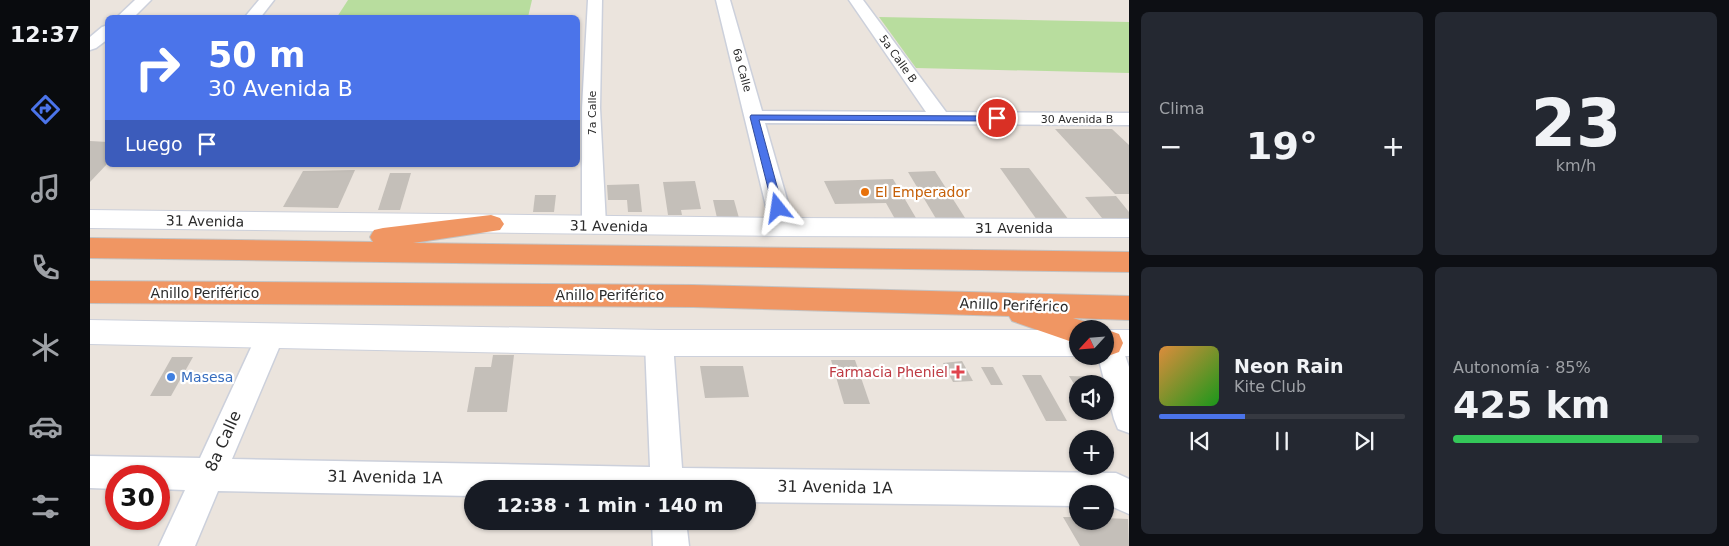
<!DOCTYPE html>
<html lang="es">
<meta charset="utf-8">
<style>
:root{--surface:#171b24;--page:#242831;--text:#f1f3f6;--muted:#9ea1a6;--line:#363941;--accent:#4b74ea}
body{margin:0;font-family:"DejaVu Sans",sans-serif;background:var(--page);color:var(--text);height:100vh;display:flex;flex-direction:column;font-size:19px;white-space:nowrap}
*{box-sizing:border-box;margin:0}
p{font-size:16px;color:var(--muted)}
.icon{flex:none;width:28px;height:28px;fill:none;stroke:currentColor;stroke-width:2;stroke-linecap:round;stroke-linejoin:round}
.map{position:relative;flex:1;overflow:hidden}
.details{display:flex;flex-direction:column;gap:12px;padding:12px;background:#0d0f14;width:600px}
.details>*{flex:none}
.guide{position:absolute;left:15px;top:15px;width:475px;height:152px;border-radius:8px;box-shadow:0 1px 4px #0004;background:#4b74ea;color:#fff;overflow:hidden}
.needle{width:32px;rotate:244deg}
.controls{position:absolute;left:979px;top:320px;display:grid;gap:10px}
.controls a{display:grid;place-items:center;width:45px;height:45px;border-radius:50%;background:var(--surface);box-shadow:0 1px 4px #0004;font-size:25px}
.speed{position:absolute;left:15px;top:465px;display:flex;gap:10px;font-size:25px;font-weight:700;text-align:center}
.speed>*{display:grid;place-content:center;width:65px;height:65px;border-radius:50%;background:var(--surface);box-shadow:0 1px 4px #0004;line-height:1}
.speed .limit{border:8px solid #d22;background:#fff;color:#111}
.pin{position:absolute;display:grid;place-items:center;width:42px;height:42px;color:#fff;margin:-21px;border:2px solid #fff;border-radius:50%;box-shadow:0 1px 5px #0007}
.me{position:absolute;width:55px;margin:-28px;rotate:345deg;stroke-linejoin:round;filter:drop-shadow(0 0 4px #0008)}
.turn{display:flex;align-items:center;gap:18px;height:105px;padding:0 20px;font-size:22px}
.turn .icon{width:65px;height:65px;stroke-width:2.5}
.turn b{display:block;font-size:35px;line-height:42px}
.then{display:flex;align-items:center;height:48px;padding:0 20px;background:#0003;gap:10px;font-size:19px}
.big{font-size:38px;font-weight:700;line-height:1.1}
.details .card{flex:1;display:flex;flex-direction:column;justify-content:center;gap:8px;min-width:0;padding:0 18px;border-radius:8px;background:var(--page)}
.details .dial{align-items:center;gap:0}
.dial b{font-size:65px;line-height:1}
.song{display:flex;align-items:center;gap:15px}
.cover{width:60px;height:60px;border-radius:8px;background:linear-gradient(135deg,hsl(30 70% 55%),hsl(120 70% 35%))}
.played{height:5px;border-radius:2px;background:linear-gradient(90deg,var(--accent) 35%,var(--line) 35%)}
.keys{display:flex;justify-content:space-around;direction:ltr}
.heat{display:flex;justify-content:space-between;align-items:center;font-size:28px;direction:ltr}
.charge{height:8px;border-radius:4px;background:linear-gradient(90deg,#34c759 85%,var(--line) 0)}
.details .tiles{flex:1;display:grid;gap:12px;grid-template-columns:repeat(2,1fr)}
.trip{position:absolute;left:374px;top:480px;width:292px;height:50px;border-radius:25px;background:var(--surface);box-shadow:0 1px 4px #0004;font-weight:700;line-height:50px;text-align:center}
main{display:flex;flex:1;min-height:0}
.tabs{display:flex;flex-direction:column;width:90px;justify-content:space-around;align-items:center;background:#090b0e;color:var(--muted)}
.tabs .icon{width:35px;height:35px}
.tabs .on{color:var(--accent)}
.tabs b{font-size:22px;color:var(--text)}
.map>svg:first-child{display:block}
.green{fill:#b8dd9e}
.building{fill:#c4bfb9}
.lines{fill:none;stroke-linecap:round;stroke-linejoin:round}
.street-casing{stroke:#ccd0db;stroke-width:3}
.secondary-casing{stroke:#ccd0db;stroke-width:2}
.highway-casing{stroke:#c3c3c3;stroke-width:2}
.street{fill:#fff;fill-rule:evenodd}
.secondary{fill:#fff;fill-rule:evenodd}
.highway{fill:#f09663;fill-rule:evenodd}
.route{fill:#4b74ea;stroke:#314b98}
.food-dot{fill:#e8710a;stroke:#fff;stroke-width:2}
.health-dot{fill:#e0444e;stroke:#fff;stroke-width:2}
.shop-dot{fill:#3f7fe0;stroke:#fff;stroke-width:2}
.labels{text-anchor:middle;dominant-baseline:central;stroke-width:4.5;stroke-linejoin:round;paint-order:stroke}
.far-street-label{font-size:11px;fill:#2a2a2a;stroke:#fff}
.food-label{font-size:14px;fill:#c56008;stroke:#fff;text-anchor:start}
.street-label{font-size:14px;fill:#2a2a2a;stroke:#fff}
.health-label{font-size:14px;fill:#be3a42;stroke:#fff;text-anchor:end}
.shop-label{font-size:14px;fill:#366cbe;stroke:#fff;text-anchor:start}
.near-street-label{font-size:16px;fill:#2a2a2a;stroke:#fff}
</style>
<main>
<nav class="tabs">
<b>12:37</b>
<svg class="icon on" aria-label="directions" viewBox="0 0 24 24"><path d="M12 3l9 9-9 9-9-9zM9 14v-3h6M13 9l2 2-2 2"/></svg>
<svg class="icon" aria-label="music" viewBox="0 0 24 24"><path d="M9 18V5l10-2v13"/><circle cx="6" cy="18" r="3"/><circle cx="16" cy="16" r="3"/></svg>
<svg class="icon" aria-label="phone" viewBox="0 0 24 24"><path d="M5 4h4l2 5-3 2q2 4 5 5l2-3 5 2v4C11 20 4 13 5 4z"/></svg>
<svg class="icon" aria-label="climate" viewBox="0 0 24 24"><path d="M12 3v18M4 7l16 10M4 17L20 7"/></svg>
<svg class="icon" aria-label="car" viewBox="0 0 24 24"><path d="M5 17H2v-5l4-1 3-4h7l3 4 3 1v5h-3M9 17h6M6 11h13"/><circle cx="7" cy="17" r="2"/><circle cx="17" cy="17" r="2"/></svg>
<svg class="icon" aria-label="filters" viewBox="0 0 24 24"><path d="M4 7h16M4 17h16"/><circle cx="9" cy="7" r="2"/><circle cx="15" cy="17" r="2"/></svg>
</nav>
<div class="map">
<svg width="1039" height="546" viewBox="0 0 1039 546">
<rect width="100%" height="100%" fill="#ebe4dd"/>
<!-- green -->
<g class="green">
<path d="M258 0H442L438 17H247Z"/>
<path d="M789 17 1039 22V73L826 68Z"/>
</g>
<!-- building -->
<g class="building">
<path d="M965 129H1022L1039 145V194H1025Z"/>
<path d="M0 141 18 142V163L0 182Z"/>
<path d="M910 168H939L979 220H947Z"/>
<path d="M265 170 248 208 193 207 213 171Z"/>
<path d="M845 171 877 221 848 222 818 172Z"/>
<path d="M300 173H321L310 210H288Z"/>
<path d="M803 179 826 218 805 219 796 203 745 204 734 181Z"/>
<path d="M605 181 611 209 591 210 592 215H578L573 182Z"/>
<path d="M549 184 552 212H538L537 200H518L517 185Z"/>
<path d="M445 195H466L464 212H443Z"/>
<path d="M1026 196 1039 212V218H1012L995 197Z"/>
<path d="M623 200H644L649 218H627Z"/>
<path d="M403 355H424L417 412H377L385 367H401Z"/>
<path d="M82 357H103L81 396H60Z"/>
<path d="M741 360H765L780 404H754Z"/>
<path d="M872 361 883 381 863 382 853 363Z"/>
<path d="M610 366H653L659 397 615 398Z"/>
<path d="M891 367H903L913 385H901Z"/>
<path d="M932 375H951L977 421H956Z"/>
<path d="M979 376 1011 377 1014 384H988V390Z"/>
<path d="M973 517H988V521H1015V518L1038 519 1039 546H990Z"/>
</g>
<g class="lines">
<!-- street casing -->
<g class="street-casing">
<g id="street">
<path d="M45 0H61L43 18H26Z"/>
<path d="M169 0H184L170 18H154Z"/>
<path d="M498 0H512L510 108 516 225 512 231 504 233 496 231 492 225V108Z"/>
<path d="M626 0H640L672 111 836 112 759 0H773L856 112 1039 113V125L675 123 705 227 701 233 693 235 685 233 681 227Z"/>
<path d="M18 25V39L6 48 0 50V37L12 27Z"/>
<path d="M180 325 190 328 194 336 142 459 560 467 555 343 559 335 569 331 579 335 583 343 592 468 1026 473 1039 479V514L1023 507 1015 506V494H988V506L658 502V489H382V496L128 491 105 546H69L95 490 69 489V476H26V489L0 488V456L110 458 170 328Z"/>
<path d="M1018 331 1028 335 1039 367V433L1028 429 1024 419 1008 356H1015V333Z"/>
<path d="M562 521H596L599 546H563Z"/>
</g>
</g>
<!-- secondary casing -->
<g class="secondary-casing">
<g id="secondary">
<path d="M0 210 693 218 1039 219V237L693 236 0 228Z"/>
<path d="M0 320 569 330H988V356H569L0 344Z"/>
<rect x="1015" y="330" width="24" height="26"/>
</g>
</g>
<!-- highway casing -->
<g class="highway-casing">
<g id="highway">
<path d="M401 215 410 218 414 224 410 230 323 243 1039 252V272L0 258V238L283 242 280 237 284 230 293 228Z"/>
<path d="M0 281 603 285 1039 296V320L983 318 999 323 1001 329H988V344L922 321 919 316 603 307 0 303Z"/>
<path d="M1015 329 1029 334 1033 343 1029 352 1018 356 1015 355Z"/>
</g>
</g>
<!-- street -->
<use href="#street" class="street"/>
<!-- secondary -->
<use href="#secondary" class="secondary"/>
<!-- highway -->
<use href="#highway" class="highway"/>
</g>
<!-- route -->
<path class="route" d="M661 115 907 116 911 118 907 121 669 120 693 208 688 212 683 208 660 117Z"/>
<!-- markers -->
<circle class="food-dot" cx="775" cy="192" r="5"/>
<path class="health-dot" d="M865.5 364.5h5v5h5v5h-5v5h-5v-5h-5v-5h5z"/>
<circle class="shop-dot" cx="81" cy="377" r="5"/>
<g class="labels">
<!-- far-street labels -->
<g class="far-street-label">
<text transform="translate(808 59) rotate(54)">5a Calle B</text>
<text transform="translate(652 70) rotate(75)">6a Calle</text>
<text transform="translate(502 113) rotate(-90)">7a Calle</text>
<text x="987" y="119">30 Avenida B</text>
</g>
<!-- food labels -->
<g class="food-label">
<text x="785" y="192">El Emperador</text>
</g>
<!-- street labels -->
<g class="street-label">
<text transform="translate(115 221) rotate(1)">31 Avenida</text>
<text transform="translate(519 226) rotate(1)">31 Avenida</text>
<text x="924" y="228">31 Avenida</text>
<text x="115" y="293">Anillo Periférico</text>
<text x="520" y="295">Anillo Periférico</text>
<text transform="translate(924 305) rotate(2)">Anillo Periférico</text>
</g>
<!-- health labels -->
<g class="health-label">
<text x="858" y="372">Farmacia Pheniel</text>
</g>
<!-- shop labels -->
<g class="shop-label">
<text x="91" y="377">Masesa</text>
</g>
<!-- near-street labels -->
<g class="near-street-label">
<text transform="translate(133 441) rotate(-66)">8a Calle</text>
<text transform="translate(295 477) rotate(1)">31 Avenida 1A</text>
<text transform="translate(745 487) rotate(1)">31 Avenida 1A</text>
</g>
</g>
</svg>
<div class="controls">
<a><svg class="needle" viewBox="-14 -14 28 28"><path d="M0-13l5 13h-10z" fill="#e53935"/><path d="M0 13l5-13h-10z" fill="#9ea1a6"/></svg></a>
<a><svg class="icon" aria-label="sound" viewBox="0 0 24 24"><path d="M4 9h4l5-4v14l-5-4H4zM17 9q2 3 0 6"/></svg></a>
<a>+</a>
<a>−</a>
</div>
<div class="speed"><div class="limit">30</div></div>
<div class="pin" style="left:907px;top:118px;background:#d93025"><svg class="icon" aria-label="arrive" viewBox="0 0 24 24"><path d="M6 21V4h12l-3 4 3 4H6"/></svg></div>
<svg class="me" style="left:688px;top:208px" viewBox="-20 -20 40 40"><path d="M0-17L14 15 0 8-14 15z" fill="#4b74ea" stroke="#fff" stroke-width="4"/></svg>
<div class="trip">12:38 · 1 min · 140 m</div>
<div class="guide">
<div class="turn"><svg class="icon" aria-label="right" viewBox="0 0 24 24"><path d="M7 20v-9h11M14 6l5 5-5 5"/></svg><div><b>50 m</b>30 Avenida B</div></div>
<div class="then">Luego<svg class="icon" aria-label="arrive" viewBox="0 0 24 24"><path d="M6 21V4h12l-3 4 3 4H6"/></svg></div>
</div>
</div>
<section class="details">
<div class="tiles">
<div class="card"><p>Clima</p>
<div class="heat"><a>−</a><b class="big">19°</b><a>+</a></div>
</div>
<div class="card dial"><b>23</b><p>km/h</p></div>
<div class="card">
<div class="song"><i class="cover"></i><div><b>Neon Rain</b><p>Kite Club</p></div></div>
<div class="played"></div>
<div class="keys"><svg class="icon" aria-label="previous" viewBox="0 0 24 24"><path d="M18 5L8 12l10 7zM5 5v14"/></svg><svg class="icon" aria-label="pause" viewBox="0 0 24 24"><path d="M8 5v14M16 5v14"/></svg><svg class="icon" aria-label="next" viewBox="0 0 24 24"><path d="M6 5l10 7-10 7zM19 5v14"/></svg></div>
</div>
<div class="card"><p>Autonomía · 85%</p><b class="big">425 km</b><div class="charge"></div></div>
</div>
</section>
</main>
